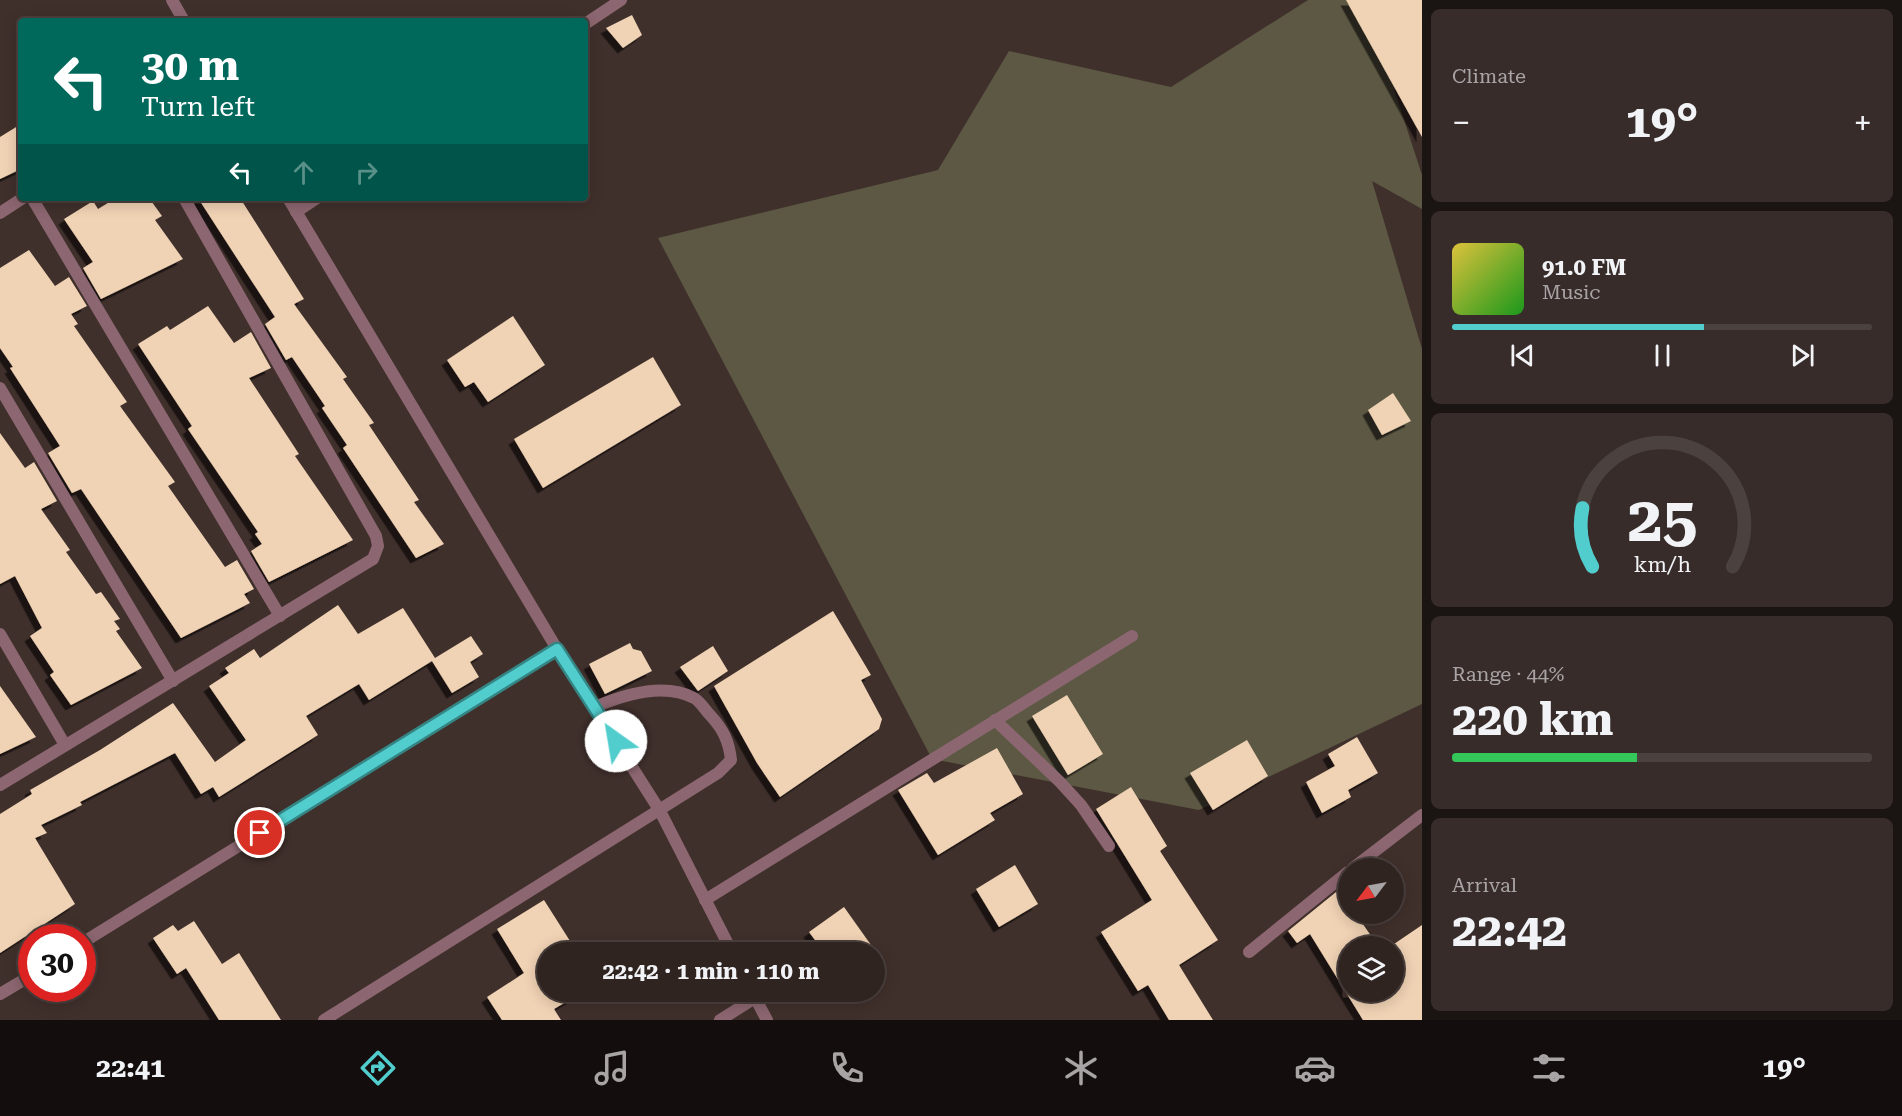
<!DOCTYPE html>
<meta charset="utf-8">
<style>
:root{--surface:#302421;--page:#382c2a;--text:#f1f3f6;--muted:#a8a4a5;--line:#4b413f;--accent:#52cdcd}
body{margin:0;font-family:"Roboto Serif",serif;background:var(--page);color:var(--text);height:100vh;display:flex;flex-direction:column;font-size:22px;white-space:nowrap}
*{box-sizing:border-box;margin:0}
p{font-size:20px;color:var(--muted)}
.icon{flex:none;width:33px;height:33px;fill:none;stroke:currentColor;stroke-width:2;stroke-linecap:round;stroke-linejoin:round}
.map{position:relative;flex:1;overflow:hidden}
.side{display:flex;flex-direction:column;gap:9px;padding:9px;background:#1a1412;width:480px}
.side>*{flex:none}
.hud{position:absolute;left:18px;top:18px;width:570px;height:183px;border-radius:6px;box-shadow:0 3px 15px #0003,0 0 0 2px var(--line);background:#00695c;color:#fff;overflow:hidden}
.needle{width:39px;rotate:238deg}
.fabs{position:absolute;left:1338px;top:858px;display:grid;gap:12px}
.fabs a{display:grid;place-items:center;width:66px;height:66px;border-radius:50%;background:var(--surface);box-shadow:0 3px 15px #0003,0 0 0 2px var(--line);font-size:30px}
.speed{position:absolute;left:18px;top:924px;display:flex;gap:12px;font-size:30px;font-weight:700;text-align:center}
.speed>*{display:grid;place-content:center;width:78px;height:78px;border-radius:50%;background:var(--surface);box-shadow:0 3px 15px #0003,0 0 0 2px var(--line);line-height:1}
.speed .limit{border:9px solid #d22;background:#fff;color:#111}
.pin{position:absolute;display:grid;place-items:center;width:51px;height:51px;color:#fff;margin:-26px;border:3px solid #fff;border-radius:50%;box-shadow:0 2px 6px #0007}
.me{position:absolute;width:66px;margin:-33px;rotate:328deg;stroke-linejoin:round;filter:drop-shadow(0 0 4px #0008)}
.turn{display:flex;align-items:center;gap:21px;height:126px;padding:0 24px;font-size:27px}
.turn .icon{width:78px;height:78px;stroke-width:2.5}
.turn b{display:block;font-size:42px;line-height:51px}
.lanes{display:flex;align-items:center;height:57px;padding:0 24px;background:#0003;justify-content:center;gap:30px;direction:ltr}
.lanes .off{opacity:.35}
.big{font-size:45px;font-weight:700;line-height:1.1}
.side .widget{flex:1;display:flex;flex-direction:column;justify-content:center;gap:9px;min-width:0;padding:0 21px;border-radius:9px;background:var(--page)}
.side .dial{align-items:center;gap:0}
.dial svg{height:156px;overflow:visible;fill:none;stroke:var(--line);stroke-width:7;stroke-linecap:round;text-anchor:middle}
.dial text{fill:var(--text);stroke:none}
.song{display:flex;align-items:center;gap:18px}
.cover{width:72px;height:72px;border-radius:9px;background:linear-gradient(135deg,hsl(50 70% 55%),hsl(120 70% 35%))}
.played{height:6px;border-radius:3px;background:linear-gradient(90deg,var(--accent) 60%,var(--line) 60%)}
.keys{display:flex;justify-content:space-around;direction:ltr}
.heat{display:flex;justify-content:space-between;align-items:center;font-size:33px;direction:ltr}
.charge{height:9px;border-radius:4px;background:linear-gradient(90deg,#34c759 44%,var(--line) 0)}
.trip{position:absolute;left:537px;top:942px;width:348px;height:60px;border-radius:30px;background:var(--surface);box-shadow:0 3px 15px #0003,0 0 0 2px var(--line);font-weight:700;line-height:60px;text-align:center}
.menu{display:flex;height:96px;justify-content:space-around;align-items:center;background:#130e0d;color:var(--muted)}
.menu .icon{width:42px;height:42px}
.menu .on{color:var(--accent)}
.menu b{font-size:27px;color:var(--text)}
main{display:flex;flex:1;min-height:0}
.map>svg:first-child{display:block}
.green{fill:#5c5843}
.building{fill:#f0d2b4;filter:url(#shadow)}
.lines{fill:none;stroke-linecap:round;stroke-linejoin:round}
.street{stroke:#8c6670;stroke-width:12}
.route-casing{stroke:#358585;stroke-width:15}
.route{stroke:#52cdcd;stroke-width:10}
</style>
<main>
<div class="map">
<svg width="1422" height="1020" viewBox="0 0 1422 1020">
<defs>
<filter id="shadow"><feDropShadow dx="-5.5" dy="5.5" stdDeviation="0" flood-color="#0009"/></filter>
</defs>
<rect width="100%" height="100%" fill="#40302c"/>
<!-- green -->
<path class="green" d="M1308 0H1365L1422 175V209L1372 181 1422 349V704L1199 810 932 759 658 238 938 170 1009 51 1171 87Z"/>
<!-- building -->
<g class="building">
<path d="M1346 0H1422V137Z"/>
<path d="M632 15 642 35 623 48 606 28Z"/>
<path d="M21 124V169L0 179V137Z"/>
<path d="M116 198H149L162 216 155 220 183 259 101 299 83 268 93 262 64 219 93 201 98 209Z"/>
<path d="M198 198H240L304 299 294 304 347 377 343 379 374 423 369 425 419 500 414 502 444 544 416 558 343 448 347 445 322 408 325 406 292 357 286 360 265 324 275 317Z"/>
<path d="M29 250 55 286 69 277 87 306 71 314 78 324 74 326 127 402 120 406 175 482 168 486 225 567 237 560 254 589 244 594 250 603 181 638 81 489 72 493 48 453 60 446 10 368 13 367 0 348V268Z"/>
<path d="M208 306 234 343 251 332 271 368 249 378 299 454 295 456 353 540 269 582 251 551 262 544 255 534 258 532 188 429 192 426 138 344 167 326 170 330Z"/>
<path d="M513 316 545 365 488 402 474 382 465 387 447 360Z"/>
<path d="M653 357 681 405 543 488 514 439Z"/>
<path d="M1393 393 1411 421 1382 435 1368 410Z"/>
<path d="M0 433 25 468 34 462 57 501 41 509 70 550 66 552 96 594 101 592 120 619 114 621 120 629 116 631 142 668 71 705 50 675 54 672 30 636 42 628 15 576 0 584Z"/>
<path d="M338 605 358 634 403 608 435 658 471 636 483 654 470 662 479 677 452 693 432 661 369 700 359 684 306 716 318 735 219 797 213 787 201 794 175 753 80 802 82 805 41 825 47 833 35 838 75 904 0 953V814L32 794 30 790 100 750 173 703 215 762 246 740 209 686 229 673 225 668 254 649 260 658Z"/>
<path d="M833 611 871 675 861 680 882 719 879 729 780 797 757 763 714 686Z"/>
<path d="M630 643 633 649 641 651 652 671 605 694 589 664Z"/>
<path d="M713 646 728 671 698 691 680 667Z"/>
<path d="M0 686 36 737 0 754Z"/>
<path d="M1067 695 1103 754 1068 775 1032 716Z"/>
<path d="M1357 737 1378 773 1348 790 1351 797 1322 813 1306 782 1335 766 1328 754Z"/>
<path d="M1247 740 1268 776 1213 810 1190 773Z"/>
<path d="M997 748 1023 794 990 813 995 820 938 855 898 790 927 773 934 783Z"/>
<path d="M1131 787 1167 846 1160 851 1218 940 1179 965 1213 1020H1169L1148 985 1138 991 1101 932 1152 900 1096 809Z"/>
<path d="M1015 865 1038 904 999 927 976 889Z"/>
<path d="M1341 888 1348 901V914H1356L1378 946H1348V992H1394V944L1422 925V1020H1363L1310 934 1297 943 1288 931Z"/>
<path d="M544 900 577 952H548V992H583L554 1009 561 1020H502L487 997 524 973 497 929Z"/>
<path d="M844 907 876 952H824L809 932Z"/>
<path d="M194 921 222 964 239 953 281 1020H219L186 968 177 974 153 938 173 925 178 931Z"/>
</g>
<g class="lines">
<!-- street -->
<g class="street">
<path d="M172 0 184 21"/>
<path d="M585 24 621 0"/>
<path d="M32 198 280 616"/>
<path d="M288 198 557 649 660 811 732 952"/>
<path d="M296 212 317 198"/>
<path d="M0 213 23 198"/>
<path d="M0 388 173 681"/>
<path d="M0 634 65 745"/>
<path d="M995 720 1060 782 1081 805 1109 846"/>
<path d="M0 785 373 559 378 546 376 536 184 198"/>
<path d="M1353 868 1422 815"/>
<path d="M705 900 1132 636"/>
<path d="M82 943 557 649"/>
<path d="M1249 952 1348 872"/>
<path d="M752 992 767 1020"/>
<path d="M0 994 32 975"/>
<path d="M324 1020 718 773 731 760C729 741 723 729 710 715 705 710 700 701 694 698 664 682 623 695 595 707"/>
<path d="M720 1020 755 998"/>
</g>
</g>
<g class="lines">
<!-- route casing -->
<g class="route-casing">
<path id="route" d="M260 833 557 649 616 741"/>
</g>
<!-- route -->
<use href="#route" class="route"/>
</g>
</svg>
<div class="fabs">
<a><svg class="needle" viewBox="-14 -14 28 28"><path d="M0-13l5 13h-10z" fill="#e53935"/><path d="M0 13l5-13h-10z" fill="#a8a4a5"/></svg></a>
<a><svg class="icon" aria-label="layers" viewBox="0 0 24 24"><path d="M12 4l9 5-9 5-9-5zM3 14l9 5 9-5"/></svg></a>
</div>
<div class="speed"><div class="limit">30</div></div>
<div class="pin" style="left:260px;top:833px;background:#d93025"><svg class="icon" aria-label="arrive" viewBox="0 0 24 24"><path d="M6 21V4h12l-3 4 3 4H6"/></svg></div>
<svg class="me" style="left:616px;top:741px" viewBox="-20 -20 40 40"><circle r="19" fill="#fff"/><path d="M0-13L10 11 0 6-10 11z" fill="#52cdcd"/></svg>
<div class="trip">22:42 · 1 min · 110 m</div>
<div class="hud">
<div class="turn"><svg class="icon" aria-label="left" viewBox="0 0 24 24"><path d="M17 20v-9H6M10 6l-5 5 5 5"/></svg><div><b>30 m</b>Turn left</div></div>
<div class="lanes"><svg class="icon" aria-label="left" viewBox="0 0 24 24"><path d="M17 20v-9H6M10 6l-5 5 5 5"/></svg><svg class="icon off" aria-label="ahead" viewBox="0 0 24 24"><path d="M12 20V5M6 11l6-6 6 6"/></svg><svg class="icon off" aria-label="right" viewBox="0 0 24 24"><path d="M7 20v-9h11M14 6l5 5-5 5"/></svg></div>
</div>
</div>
<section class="side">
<div class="widget"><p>Climate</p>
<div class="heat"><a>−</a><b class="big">19°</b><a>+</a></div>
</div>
<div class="widget">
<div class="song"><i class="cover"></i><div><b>91.0 FM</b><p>Music</p></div></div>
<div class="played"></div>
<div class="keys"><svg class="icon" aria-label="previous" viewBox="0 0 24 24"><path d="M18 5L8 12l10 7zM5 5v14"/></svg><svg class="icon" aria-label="pause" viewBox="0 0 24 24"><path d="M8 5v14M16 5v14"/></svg><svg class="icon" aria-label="next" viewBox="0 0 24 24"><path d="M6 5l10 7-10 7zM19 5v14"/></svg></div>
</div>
<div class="widget dial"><svg viewBox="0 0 100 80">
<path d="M14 69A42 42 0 1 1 86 69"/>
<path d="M14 69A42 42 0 0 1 9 39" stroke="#52cdcd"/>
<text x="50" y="56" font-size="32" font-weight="700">25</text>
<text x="50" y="72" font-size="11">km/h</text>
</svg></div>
<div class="widget"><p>Range · 44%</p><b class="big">220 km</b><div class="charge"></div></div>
<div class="widget"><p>Arrival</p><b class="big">22:42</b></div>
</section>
</main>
<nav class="menu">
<b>22:41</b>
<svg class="icon on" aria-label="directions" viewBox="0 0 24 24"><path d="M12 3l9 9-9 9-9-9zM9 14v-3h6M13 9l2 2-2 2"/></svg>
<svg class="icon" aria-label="music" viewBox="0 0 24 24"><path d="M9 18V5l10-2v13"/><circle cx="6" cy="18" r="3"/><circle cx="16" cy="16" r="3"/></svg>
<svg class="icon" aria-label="phone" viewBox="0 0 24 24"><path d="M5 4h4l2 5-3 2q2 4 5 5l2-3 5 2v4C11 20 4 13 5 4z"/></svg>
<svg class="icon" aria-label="climate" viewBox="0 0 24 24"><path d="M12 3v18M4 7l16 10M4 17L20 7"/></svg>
<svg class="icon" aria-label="car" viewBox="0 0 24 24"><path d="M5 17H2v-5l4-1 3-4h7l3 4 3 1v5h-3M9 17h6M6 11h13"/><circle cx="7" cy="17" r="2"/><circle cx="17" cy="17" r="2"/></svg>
<svg class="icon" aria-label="filters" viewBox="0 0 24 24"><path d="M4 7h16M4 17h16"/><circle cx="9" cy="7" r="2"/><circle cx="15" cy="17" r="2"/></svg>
<b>19°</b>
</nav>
